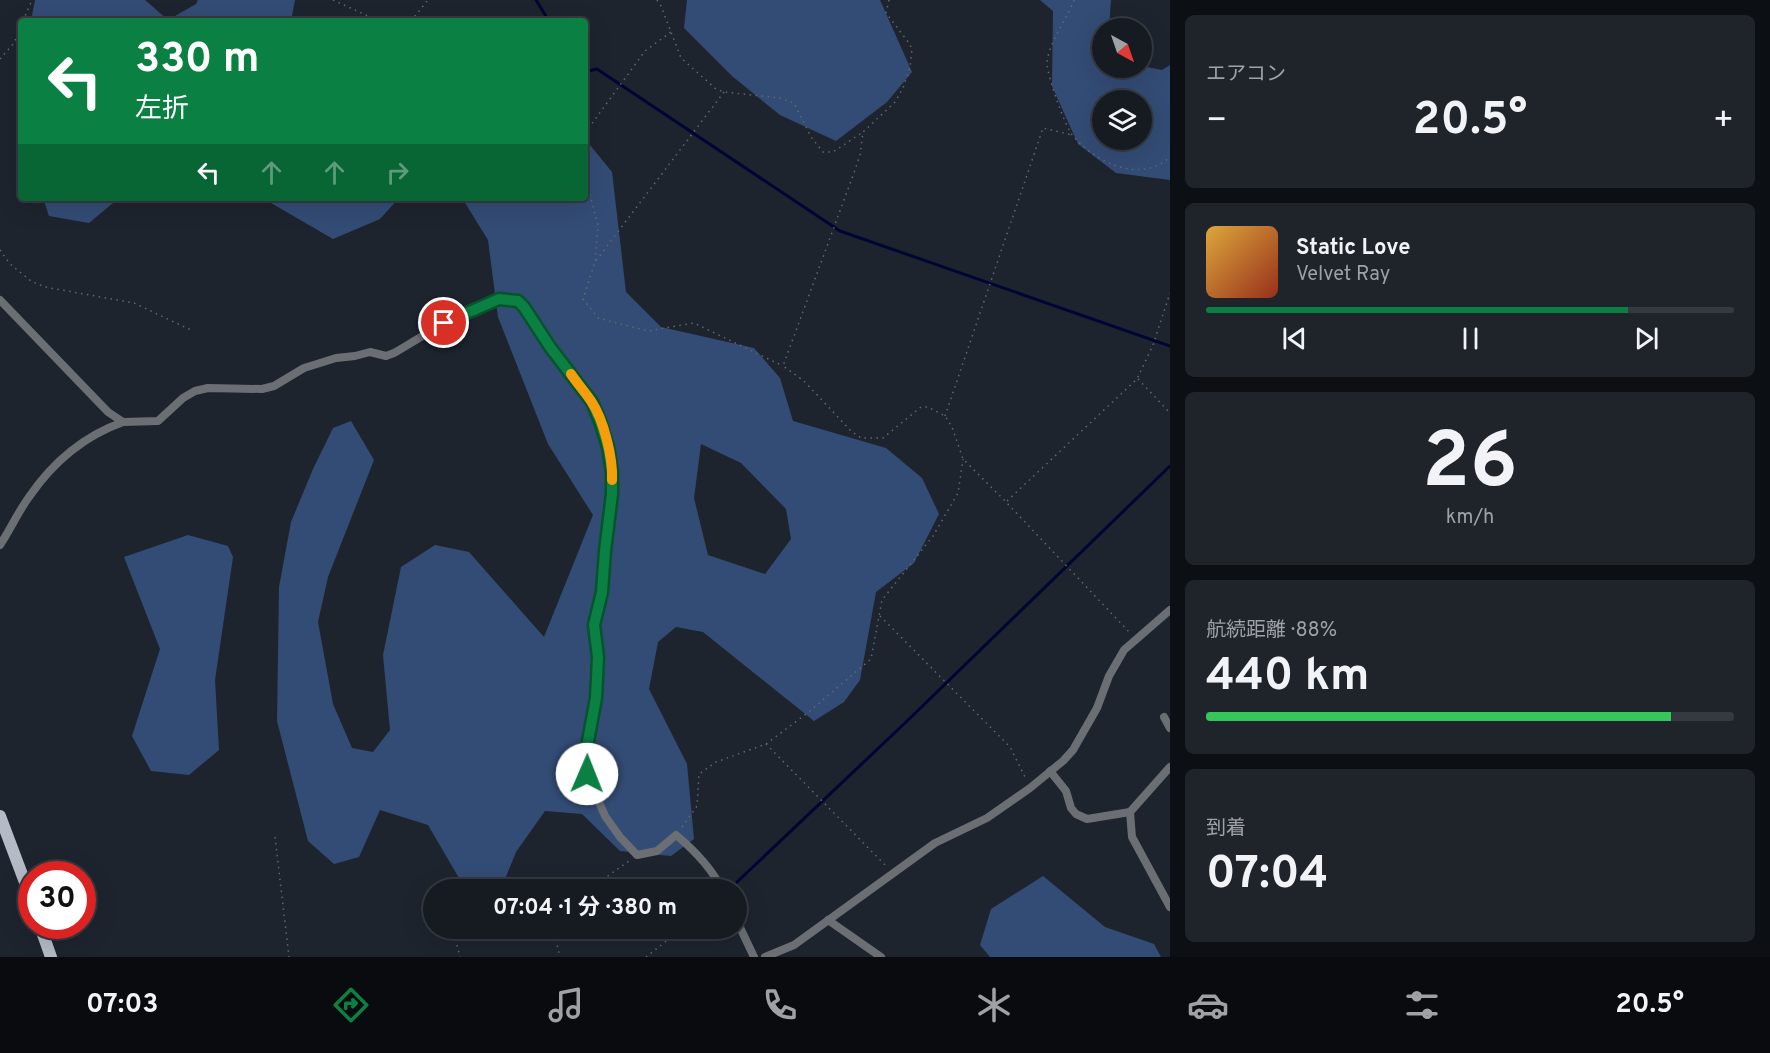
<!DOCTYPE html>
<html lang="ja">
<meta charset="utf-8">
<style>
:root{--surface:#161b22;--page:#1f242a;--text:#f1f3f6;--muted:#9ea1a5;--line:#353940;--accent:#0b8043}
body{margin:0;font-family:Overpass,"Noto Sans JP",sans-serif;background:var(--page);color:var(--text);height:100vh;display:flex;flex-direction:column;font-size:22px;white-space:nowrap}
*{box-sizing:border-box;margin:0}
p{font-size:20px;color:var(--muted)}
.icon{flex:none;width:33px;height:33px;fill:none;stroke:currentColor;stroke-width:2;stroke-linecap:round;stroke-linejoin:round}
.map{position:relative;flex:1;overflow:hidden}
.drawer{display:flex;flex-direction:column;gap:15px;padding:15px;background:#0c0f13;width:600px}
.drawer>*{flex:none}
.top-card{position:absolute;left:18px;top:18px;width:570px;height:183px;border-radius:6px;box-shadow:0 6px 24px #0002,0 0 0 2px var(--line);background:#0b8043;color:#fff;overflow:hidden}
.needle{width:39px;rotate:140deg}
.fabs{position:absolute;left:1092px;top:18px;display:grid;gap:12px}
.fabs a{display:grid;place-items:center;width:60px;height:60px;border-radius:50%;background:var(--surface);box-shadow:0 6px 24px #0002,0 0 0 2px var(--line);font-size:30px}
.speed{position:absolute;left:18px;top:861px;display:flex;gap:12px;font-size:30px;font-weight:700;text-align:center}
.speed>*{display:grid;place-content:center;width:78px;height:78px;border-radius:50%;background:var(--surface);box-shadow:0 6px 24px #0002,0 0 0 2px var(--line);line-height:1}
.speed .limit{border:9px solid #d22;background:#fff;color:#111}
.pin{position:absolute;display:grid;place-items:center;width:51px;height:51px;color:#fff;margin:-26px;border:3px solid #fff;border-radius:50%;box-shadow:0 2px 6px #0007}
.me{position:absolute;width:66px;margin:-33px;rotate:1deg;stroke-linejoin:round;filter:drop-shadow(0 0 4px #0008)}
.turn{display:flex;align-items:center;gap:21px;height:126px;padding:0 18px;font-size:27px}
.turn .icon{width:78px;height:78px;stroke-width:2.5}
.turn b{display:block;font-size:42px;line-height:51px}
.lanes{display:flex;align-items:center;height:57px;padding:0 18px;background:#0003;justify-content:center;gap:30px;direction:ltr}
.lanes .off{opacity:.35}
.big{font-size:45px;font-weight:700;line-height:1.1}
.drawer .widget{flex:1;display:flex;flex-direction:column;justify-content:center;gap:9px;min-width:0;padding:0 21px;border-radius:9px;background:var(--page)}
.drawer .dial{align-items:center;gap:0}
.dial b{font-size:78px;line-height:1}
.song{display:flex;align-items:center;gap:18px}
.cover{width:72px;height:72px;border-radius:9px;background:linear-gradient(135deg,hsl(40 70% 55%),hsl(10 70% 35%))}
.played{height:6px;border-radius:3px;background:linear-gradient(90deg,var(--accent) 80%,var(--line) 80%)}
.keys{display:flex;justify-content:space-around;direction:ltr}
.heat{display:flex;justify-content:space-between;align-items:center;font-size:33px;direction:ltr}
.charge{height:9px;border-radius:4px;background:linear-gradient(90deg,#34c759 88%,var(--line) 0)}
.trip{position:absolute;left:423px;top:879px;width:324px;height:60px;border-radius:30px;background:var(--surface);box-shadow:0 6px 24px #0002,0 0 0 2px var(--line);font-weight:700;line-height:60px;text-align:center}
.menu{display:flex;height:96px;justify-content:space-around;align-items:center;background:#090b0e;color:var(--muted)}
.menu .icon{width:42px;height:42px}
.menu .on{color:var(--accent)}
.menu b{font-size:27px;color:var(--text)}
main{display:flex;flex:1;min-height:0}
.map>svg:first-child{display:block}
.green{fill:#334c75;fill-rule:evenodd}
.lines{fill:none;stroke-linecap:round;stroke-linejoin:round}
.stream{stroke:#000634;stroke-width:3}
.path{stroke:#626871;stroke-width:1.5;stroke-dasharray:1.5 4.5;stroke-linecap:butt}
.minor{stroke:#6b6f74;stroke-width:8}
.primary{stroke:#b4bbc6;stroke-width:12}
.route-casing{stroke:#07532c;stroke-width:15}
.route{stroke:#0b8043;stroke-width:10}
.slow{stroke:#f59e0b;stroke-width:10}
</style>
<main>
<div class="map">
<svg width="1170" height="957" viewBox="0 0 1170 957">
<rect width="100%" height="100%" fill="#1d242e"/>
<!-- green -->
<g class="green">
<path d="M35 0H145L168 20 196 4 198 0H295L291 21H31Z"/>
<path d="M687 0H880L912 72 887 102 836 141 780 115 732 76 684 28Z"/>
<path d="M1040 0H1111L1109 28H1102V68H1142V66L1162 70 1170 65V180L1116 173 1078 144 1052 86 1053 11ZM1102 100H1142V140H1102Z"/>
<path d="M585 139 612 172 626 292 661 327 754 348 780 378 793 421 886 448 922 478 939 514 914 563 876 592 860 680 844 702 814 721 703 632 676 627 658 642 649 689 687 764 694 839 671 856 620 851 582 814 545 811 516 852 501 889 466 890 428 825 380 810 359 857 334 864 308 841 277 721 279 587 291 522 313 469 333 428 351 421 374 460 328 577 318 622 333 704 352 748 373 752 390 730 383 655 401 567 435 545 469 552 544 637 593 515 548 444 498 317 488 240 462 198H585ZM701 444 741 463 786 509 791 539 765 574 708 555 694 498Z"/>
<path d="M43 198H119L89 223 49 216Z"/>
<path d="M267 198H399L380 219 333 239 271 203Z"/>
<path d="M188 535 228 546 233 557 215 680 219 750 189 775 151 771 132 736 160 649 124 557Z"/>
<path d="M1043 876 1105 927 1154 944 1161 957H990L980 945 991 909Z"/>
</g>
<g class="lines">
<!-- stream -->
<g class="stream">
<path d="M536 0 549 21"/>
<path d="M585 72 597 69 840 231 1170 346"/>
<path d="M737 882 905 723 1170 466"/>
</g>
<!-- path -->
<g class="path">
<path d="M333 0 379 21"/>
<path d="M657 0 661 6 681 58 716 89 724 92 780 98 794 103 811 137 823 152H833L863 132"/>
<path d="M889 0 886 13 909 43 912 49 910 67 903 88 895 102 863 132 860 155 855 170 783 366 804 381 851 431 861 438H883L921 407H928L945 416 952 427 963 459 1006 502 1131 634"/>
<path d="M1074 0C1067 20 1049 41 1047 63 1047 75 1065 127 1073 136 1096 163 1140 184 1170 157"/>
<path d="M23 21 32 0"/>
<path d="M411 21 428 0"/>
<path d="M0 59 14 43 21 26"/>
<path d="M724 92 595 262 583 299 598 318 648 331 694 323 783 366"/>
<path d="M585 133 645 51 671 32"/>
<path d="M585 177 598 225 595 261"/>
<path d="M0 250 10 264 31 281 45 287 134 303 193 331"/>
<path d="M1138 379 1170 413"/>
<path d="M945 416 1043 128 1072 135"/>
<path d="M1007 501 1137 379 1153 345 1170 293"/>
<path d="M880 616 1010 747 1026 779"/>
<path d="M766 744 886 866"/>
<path d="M682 827 697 806 699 774 716 762 766 744 810 711 871 659 882 600 933 536 958 493 963 459"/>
<path d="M275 837 289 957"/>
<path d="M588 890 629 861"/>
<path d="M553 928 560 957"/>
<path d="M457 945 460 957"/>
<path d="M646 957 683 928"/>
</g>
<!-- minor -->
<g class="minor">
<path d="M0 300 108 412 123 422 158 421 183 398 195 391 208 388 262 389 274 386 304 368 336 358 355 356 370 352 386 356 394 353C422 337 486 293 518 301L550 347 592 402 608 447 612 472V494L605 551 602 592 594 625 598 657 596 698 586 752 587 774 605 816 620 837 637 855 657 851 676 835C694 850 712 868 722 890"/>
<path d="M0 545C10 530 18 512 29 497 53 462 84 436 123 422"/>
<path d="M1164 717 1170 728"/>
<path d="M1050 771 1066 791 1071 808 1076 814 1087 819 1130 812 1132 837 1170 907"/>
<path d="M1130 812 1170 767"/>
<path d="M736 919 754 957"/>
<path d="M828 920 881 957"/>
<path d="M765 957 794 945 935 843 987 818 1030 788 1063 761 1073 750 1097 708 1109 676 1124 650 1170 610"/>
</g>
<!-- primary -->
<g class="primary">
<path d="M0 816 32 901"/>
<path d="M40 926 51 957"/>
</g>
</g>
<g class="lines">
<!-- route casing -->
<g class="route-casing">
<path id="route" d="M444 323 499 299 518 301 524 307 550 347 592 402 600 421 608 447 612 472V494L605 551 602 592 594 625 598 657 596 698 586 752 587 774"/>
</g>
<!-- route -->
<use href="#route" class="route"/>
<!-- slow -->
<path class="slow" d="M571 374C577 383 585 392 591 401 604 420 613 458 612 480"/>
</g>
</svg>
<div class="fabs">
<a><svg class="needle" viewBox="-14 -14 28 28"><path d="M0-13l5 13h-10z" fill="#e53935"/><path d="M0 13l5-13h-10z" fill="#9ea1a5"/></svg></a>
<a><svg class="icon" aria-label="layers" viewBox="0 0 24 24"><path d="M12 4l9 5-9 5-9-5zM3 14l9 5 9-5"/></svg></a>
</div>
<div class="speed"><div class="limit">30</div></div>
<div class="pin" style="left:444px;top:323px;background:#d93025"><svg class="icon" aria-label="arrive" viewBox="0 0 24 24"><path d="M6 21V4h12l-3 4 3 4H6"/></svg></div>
<svg class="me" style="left:587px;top:774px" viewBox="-20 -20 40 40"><circle r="19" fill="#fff"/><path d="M0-13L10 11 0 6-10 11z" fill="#0b8043"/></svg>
<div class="trip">07:04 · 1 分 · 380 m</div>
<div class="top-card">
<div class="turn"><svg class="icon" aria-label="left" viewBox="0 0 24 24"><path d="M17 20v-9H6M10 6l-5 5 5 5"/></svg><div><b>330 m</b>左折</div></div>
<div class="lanes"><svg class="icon" aria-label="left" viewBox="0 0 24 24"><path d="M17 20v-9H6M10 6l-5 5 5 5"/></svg><svg class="icon off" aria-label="ahead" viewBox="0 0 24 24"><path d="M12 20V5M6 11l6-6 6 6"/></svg><svg class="icon off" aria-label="ahead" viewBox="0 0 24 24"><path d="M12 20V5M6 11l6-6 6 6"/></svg><svg class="icon off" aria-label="right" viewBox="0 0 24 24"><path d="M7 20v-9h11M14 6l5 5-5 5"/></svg></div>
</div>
</div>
<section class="drawer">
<div class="widget"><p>エアコン</p>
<div class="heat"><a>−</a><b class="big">20.5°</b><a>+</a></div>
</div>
<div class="widget">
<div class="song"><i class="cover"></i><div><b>Static Love</b><p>Velvet Ray</p></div></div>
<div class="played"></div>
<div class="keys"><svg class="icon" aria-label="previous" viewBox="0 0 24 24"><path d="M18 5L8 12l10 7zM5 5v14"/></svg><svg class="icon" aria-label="pause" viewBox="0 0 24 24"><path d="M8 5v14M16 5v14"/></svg><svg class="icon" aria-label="next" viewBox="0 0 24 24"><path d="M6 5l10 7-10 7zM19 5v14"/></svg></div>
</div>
<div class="widget dial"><b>26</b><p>km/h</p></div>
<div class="widget"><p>航続距離 · 88%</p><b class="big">440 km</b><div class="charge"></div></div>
<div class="widget"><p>到着</p><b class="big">07:04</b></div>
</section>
</main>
<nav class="menu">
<b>07:03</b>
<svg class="icon on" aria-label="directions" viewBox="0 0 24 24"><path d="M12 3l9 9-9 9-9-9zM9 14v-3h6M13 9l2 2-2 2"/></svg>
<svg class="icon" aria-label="music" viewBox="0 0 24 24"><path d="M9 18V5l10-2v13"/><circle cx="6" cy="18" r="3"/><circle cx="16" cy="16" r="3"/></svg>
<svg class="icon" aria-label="phone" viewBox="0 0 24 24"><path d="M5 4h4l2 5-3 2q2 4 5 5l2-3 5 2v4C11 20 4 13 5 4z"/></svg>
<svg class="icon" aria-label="climate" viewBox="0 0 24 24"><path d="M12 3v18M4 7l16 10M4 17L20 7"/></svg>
<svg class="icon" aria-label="car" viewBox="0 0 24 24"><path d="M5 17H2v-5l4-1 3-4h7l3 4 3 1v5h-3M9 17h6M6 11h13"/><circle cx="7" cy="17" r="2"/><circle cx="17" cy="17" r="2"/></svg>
<svg class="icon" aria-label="filters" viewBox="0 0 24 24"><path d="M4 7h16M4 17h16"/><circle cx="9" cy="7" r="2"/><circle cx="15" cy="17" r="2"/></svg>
<b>20.5°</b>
</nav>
